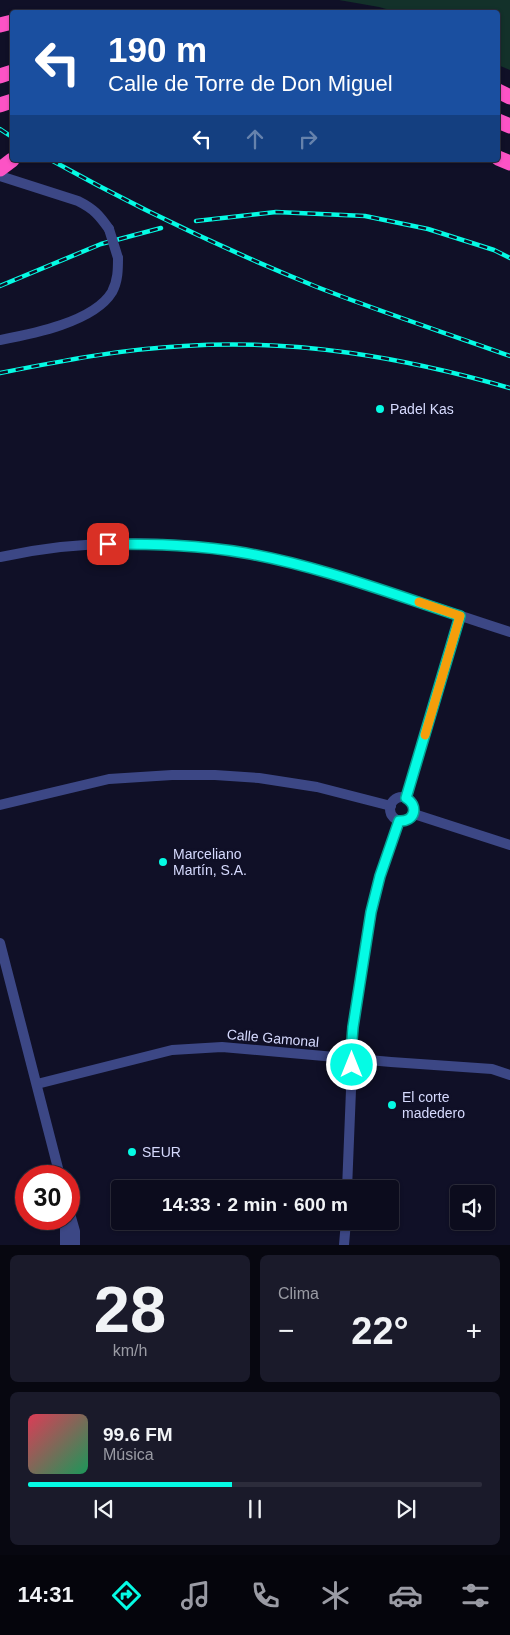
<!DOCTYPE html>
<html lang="es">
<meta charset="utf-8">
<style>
:root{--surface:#0c0c1d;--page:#1a1a2a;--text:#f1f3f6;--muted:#9a9ba4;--line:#2c2c3b;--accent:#05fbe4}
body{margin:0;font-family:Arial,sans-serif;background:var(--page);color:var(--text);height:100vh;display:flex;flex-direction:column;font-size:19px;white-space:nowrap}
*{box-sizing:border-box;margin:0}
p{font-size:16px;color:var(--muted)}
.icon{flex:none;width:28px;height:28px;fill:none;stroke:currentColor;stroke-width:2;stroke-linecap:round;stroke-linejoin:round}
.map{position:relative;height:1245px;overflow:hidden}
.panel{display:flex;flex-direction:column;gap:10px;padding:10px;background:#070710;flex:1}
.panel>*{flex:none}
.hud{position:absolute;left:10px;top:10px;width:490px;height:152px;border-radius:5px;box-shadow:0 1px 4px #0004,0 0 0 1px var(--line);background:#1a4fa0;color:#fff;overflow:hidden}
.controls{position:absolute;left:450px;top:1185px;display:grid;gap:10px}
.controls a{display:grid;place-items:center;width:45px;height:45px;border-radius:5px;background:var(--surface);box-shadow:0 1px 4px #0004,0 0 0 1px var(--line);font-size:25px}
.speed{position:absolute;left:15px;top:1165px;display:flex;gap:10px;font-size:25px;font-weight:700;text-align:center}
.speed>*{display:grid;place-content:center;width:65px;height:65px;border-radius:50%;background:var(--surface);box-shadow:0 1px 4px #0004,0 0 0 1px var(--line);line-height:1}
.speed .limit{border:8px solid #d22;background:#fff;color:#111}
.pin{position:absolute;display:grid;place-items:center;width:42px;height:42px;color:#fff;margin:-21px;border-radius:10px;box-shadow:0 2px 8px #0006}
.me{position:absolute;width:55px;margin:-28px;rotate:0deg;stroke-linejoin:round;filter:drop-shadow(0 0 4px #0008)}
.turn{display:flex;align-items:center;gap:18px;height:105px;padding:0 15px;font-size:22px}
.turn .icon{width:65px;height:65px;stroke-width:2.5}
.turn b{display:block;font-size:35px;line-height:42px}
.lanes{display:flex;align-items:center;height:48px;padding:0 15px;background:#0003;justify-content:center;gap:25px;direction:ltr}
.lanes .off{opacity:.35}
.big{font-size:38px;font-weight:800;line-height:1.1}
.panel .tile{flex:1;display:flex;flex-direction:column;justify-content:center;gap:8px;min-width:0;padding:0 18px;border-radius:8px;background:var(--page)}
.panel .dial{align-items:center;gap:0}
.dial b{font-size:65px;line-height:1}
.song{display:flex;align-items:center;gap:15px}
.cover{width:60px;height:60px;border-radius:8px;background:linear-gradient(135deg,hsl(350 70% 55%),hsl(150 70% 35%))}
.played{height:5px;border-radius:2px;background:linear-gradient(90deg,var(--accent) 45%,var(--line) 45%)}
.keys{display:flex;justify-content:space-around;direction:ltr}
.heat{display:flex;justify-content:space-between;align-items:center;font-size:28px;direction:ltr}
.panel .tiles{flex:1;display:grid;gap:10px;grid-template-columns:1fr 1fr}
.tile:last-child{grid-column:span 2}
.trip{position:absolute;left:111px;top:1180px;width:288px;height:50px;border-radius:5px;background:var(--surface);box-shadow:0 1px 4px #0004,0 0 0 1px var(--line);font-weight:800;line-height:50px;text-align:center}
.tabs{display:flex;height:80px;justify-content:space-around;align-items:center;background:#05050c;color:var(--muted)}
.tabs .icon{width:35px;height:35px}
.tabs .selected{color:var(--accent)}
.tabs b{font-size:22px;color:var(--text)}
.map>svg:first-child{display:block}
.green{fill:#13312a}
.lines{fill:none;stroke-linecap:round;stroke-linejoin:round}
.minor{stroke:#3c4785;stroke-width:10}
.tertiary{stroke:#3c4785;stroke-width:10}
.motorway{stroke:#fc53c5;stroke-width:15}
.rail-casing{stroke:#05fbe4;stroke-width:4.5}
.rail{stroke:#101027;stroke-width:2.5;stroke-dasharray:8;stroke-linecap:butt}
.tertiary-bridge{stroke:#3c4785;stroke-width:10}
.route-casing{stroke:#03a394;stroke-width:12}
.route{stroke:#05fbe4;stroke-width:9}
.slow{stroke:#f59e0b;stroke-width:9}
.poi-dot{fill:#05fbe4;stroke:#101027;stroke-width:2}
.labels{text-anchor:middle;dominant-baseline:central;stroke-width:5;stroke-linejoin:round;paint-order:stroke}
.poi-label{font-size:14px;fill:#d6dafe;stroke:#101027;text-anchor:start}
.street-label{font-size:14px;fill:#d6dafe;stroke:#101027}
</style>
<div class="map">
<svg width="510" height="1245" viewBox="0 0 510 1245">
<rect width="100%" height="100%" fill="#101027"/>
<!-- green -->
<path class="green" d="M339 0H510V70L498 65V12H397L379 7Z"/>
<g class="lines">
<!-- minor -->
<g class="minor">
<path d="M0 557C102 535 212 540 312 568 378 587 444 611 510 632"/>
<circle cx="402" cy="809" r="12"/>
<path d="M406 798 460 616"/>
<path d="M0 805 109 779 172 775H215L259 778 317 787 391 806"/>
<path d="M414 814 510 845"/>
<path d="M37 1084 172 1050 222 1047 391 1062 492 1069 510 1075"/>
<path d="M347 1189 352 1065 351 1053 353 1027 371 912 380 876 399 821"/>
<path d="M344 1245 346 1221"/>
</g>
<!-- tertiary -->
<g class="tertiary">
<path d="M0 176 78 201C94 209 99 215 109 229"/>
<path d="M0 340C32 334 94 322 112 292 118 281 118 269 118 258"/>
<path d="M0 943 60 1176"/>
<path d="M69 1210 75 1231V1245"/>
<path d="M65 1245V1219"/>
</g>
<!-- motorway -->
<g class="motorway">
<path d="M0 25 12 22"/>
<path d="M0 76 12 72"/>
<path d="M498 91 510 97"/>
<path d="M0 105 12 101"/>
<path d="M498 121 510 126"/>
<path d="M498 158 510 163"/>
<path d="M0 169 12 160"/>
</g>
<!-- rail casing -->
<g class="rail-casing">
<g id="rail">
<path d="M0 129 12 137"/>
<path d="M51 160C137 208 226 250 317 287 381 312 446 333 510 356"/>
<path d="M196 221 276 212 365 216 428 229 494 250 510 258"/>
<path d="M0 286 101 244 161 228"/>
<path d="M0 373C61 361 122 349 184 346 297 339 402 357 510 388"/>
</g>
</g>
<!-- rail -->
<use href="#rail" class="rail"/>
<!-- tertiary-bridge -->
<path class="tertiary-bridge" d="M109 229 118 258"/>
</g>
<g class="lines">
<!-- route casing -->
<g class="route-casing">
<path id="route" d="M108 544C154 544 200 545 245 553 319 566 389 593 460 616L406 798C419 806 415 822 399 821L380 876 371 912 353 1027 351 1053 352 1065"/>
</g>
<!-- route -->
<use href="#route" class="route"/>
<!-- slow -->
<path class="slow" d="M419 602 460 616 425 735"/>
</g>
<!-- markers -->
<g class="poi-dot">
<circle cx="380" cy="409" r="5"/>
<circle cx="163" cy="862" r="5"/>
<circle cx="392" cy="1105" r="5"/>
<circle cx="132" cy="1152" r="5"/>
</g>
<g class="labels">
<!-- poi labels -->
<g class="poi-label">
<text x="390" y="409">Padel Kas</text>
<text x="173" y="854">Marceliano<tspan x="173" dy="16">Martín, S.A.</tspan></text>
<text x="402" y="1097">El corte<tspan x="402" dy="16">madedero</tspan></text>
<text x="142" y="1152">SEUR</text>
</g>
<!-- street labels -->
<g class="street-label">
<text transform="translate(273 1038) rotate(5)">Calle Gamonal</text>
</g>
</g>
</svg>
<div class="controls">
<a><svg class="icon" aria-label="sound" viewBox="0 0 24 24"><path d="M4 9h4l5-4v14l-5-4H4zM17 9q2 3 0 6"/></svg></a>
</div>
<div class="speed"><div class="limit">30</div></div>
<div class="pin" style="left:108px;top:544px;background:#d93025"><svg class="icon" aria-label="arrive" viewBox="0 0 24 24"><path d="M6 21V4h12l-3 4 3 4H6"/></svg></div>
<svg class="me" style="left:352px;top:1065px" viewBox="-20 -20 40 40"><circle r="17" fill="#05fbe4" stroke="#fff" stroke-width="3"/><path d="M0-11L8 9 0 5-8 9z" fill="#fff"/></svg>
<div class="trip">14:33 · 2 min · 600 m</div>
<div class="hud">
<div class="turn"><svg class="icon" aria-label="left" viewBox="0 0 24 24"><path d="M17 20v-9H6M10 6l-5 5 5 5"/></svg><div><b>190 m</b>Calle de Torre de Don Miguel</div></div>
<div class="lanes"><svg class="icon" aria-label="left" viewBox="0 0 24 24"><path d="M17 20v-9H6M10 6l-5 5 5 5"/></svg><svg class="icon off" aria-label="ahead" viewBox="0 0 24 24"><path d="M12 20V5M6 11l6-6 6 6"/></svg><svg class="icon off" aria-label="right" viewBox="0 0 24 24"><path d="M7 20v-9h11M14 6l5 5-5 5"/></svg></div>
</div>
</div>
<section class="panel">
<div class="tiles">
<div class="tile dial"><b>28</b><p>km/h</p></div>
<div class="tile"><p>Clima</p>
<div class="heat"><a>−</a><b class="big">22°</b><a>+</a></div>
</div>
<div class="tile">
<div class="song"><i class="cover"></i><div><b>99.6 FM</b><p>Música</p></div></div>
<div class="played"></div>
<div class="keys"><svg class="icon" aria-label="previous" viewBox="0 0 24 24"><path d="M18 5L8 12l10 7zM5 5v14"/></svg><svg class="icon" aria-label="pause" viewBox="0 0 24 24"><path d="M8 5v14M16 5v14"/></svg><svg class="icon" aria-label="next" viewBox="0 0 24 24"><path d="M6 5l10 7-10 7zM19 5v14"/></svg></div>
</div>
</div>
</section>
<nav class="tabs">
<b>14:31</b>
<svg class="icon selected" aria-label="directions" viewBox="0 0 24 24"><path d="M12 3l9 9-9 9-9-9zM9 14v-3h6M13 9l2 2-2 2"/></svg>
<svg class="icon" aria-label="music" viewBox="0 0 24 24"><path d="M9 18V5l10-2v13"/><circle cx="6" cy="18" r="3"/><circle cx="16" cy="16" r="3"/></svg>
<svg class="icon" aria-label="phone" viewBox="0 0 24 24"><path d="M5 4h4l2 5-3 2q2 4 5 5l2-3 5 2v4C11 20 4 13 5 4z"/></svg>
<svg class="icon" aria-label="climate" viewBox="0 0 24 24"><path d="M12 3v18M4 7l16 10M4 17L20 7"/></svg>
<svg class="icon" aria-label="car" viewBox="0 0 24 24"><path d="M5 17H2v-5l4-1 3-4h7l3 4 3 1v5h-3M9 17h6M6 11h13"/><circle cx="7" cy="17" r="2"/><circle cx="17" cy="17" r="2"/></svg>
<svg class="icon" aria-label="filters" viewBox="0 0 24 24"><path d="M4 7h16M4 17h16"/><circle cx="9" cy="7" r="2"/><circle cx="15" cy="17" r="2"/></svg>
</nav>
